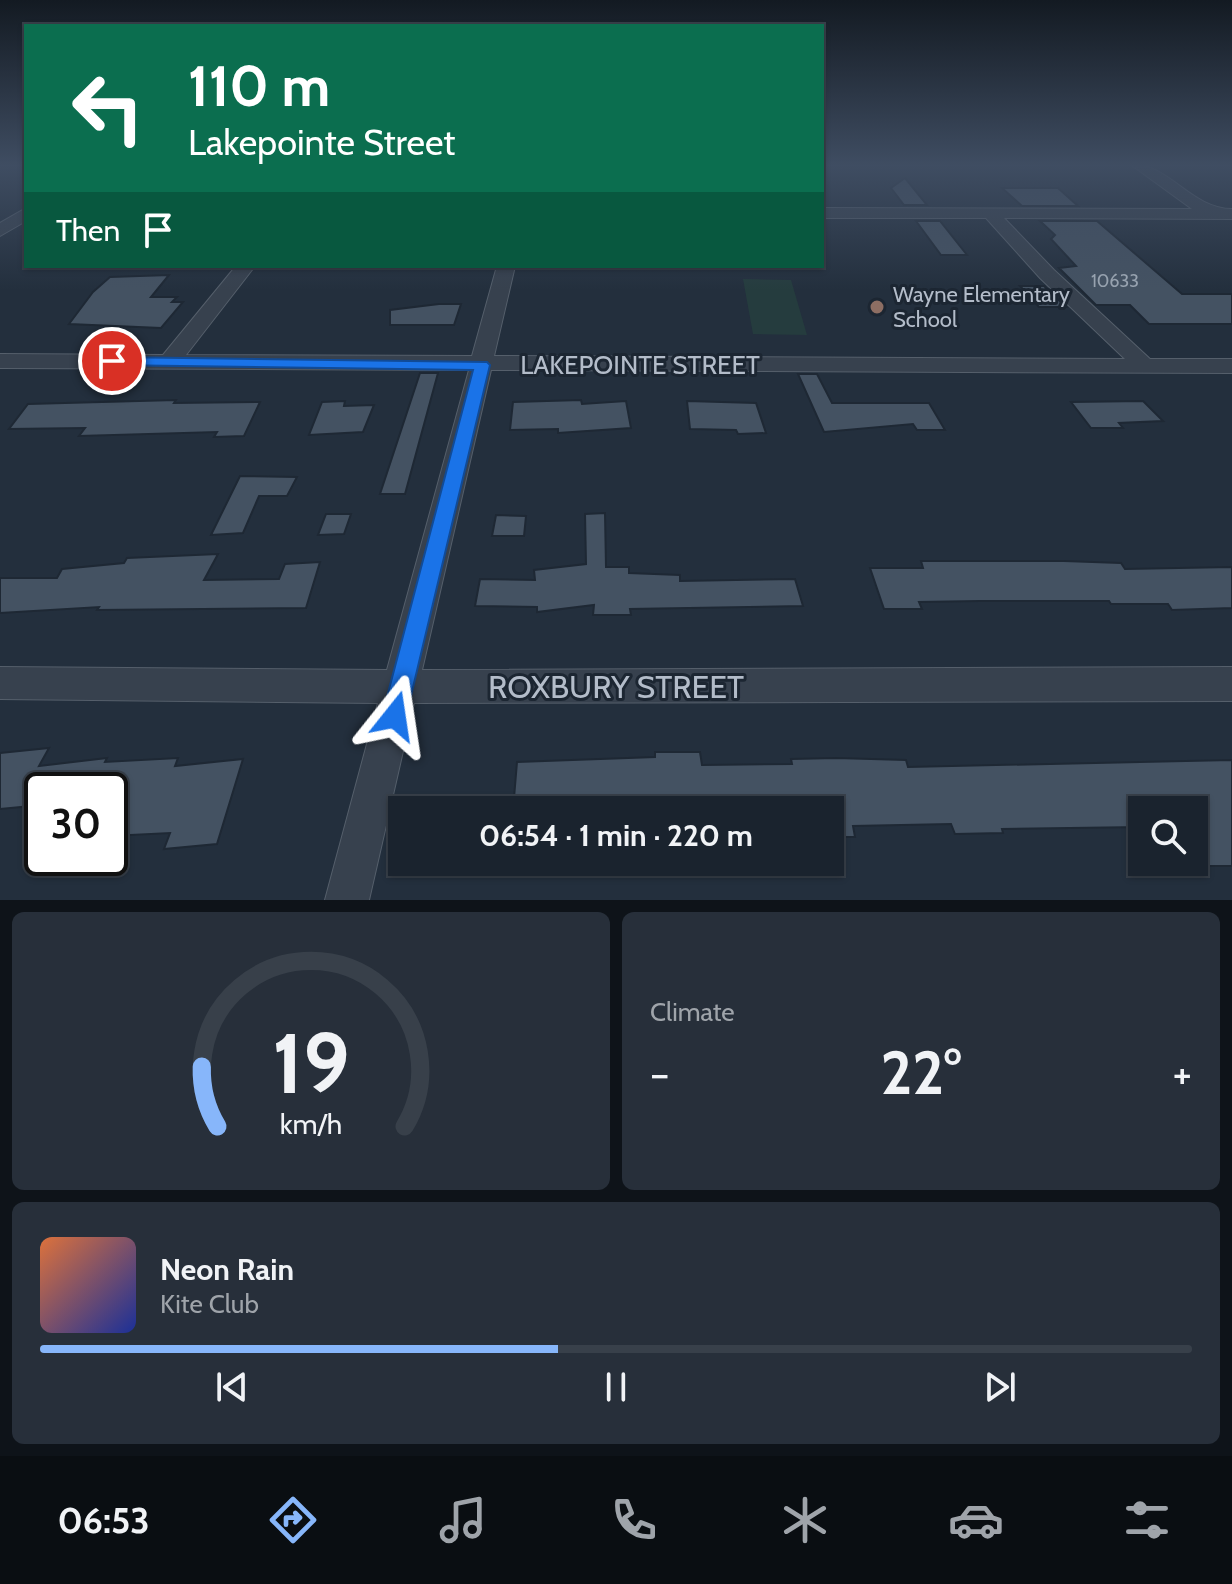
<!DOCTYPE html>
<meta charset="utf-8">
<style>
:root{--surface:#1a232e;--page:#272f3a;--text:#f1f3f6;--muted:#9fa4aa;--line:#38404a;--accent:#87b6fa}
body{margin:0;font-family:Cabin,sans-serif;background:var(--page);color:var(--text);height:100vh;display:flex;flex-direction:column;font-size:30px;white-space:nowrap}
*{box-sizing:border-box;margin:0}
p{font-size:26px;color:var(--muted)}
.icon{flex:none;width:44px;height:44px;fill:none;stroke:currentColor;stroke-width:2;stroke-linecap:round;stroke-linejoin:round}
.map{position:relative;height:900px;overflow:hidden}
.drawer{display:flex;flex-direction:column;gap:12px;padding:12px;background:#0e1319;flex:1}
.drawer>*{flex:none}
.hud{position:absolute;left:24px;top:24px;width:800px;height:244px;border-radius:0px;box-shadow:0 2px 6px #0004,0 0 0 2px var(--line);background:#0b6e4f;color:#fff;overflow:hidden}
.buttons{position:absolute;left:1128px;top:796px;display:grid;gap:16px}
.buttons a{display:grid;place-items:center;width:80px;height:80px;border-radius:0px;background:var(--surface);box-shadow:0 2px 6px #0004,0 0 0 2px var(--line);font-size:40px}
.speed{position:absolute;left:24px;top:772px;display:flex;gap:16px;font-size:40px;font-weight:700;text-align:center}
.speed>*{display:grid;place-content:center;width:104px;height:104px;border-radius:50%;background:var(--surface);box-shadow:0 2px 6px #0004,0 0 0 2px var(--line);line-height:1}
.speed .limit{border:4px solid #111;border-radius:12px;background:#fff;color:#111}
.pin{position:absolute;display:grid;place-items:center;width:68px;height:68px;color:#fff;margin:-34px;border:4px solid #fff;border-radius:50%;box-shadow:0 2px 8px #0007}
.me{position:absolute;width:88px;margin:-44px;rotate:15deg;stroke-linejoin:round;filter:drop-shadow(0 0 6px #0008)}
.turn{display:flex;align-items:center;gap:28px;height:168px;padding:0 32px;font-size:36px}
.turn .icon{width:104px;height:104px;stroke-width:2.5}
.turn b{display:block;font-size:56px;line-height:68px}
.then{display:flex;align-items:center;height:76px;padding:0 32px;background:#0003;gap:16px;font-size:30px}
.big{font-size:60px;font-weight:800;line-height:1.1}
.drawer .tile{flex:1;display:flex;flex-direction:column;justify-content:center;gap:12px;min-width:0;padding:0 28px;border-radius:12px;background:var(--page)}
.drawer .dial{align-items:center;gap:0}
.dial svg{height:208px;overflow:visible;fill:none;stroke:var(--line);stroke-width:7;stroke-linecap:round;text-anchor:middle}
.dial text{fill:var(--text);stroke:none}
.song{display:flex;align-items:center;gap:24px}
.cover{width:96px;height:96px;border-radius:12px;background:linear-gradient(135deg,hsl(20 70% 55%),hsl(230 70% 35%))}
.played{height:8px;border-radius:4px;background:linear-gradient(90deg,var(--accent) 45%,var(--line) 45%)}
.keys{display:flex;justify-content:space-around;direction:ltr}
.heat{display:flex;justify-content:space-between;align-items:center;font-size:44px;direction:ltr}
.drawer .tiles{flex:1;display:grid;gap:12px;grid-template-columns:1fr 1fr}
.tile:last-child{grid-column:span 2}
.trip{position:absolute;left:388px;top:796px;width:456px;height:80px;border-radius:0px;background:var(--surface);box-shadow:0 2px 6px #0004,0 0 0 2px var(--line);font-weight:800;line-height:80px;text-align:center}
.tabs{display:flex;height:128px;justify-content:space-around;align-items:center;background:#0a0e12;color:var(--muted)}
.tabs .icon{width:56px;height:56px}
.tabs .selected{color:var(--accent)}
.tabs b{font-size:36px;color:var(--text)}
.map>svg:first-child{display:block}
.green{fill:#253c3e}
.building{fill:#445262;stroke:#1e2834;stroke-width:2}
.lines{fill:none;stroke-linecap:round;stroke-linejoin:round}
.minor-casing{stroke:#555f6b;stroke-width:2}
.minor{fill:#37414e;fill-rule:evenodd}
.route{fill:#1a73e8;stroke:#114b97;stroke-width:2}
.education-dot{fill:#8d6e63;stroke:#1c2632;stroke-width:3}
.labels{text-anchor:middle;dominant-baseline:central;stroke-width:6;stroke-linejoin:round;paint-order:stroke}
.far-number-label{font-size:18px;fill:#97a2af}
.far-poi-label{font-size:22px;fill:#b3bcc9;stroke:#1c2632;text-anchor:start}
.street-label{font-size:26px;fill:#b3bcc9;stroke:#1c2632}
.near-street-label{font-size:32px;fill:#b3bcc9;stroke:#1c2632}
</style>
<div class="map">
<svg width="1232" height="900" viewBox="0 0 1232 900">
<rect width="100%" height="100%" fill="#232f3d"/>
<!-- green -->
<path class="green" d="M743 279 791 280 807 335 753 334Z"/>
<!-- building -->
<g class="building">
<path d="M905 178 927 205H904L891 188Z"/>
<path d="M1002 188H1058L1078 206H1022Z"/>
<path d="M916 221H940L967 255H941Z"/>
<path d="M1040 221H1097L1182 294H1232V324H1149L1130 305H1096L1059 268 1076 266 1051 239 1055 235Z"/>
<path d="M169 275 151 297H177L172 302H183L161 328 69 324 93 292 110 277Z"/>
<path d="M1020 286H1044L1066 307H1039Z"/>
<path d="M439 304H461L454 325H390V310Z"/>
<path d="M420 373H438L405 494H380Z"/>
<path d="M798 374H817L832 403H929L945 430H917L913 424 824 432Z"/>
<path d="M176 400 174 403 260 402 244 436 214 437 217 432 79 436 85 428 9 429 28 404Z"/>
<path d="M581 400 582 404 626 401 631 428 558 433V429L510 430 513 402Z"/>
<path d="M345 401 344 406 374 405 363 432 309 435 322 402Z"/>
<path d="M687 401 756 403 766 433 738 434 736 430 690 429Z"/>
<path d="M1143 401 1163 421 1119 423 1123 428H1091L1071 402Z"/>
<path d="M240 476 297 477 287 496H259L243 533 211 535Z"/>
<path d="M605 513 606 567H629V573L680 575V581L795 579 803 606 630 609 631 615H593L594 605 537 612V607L475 606 480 579 535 580 534 570 586 564 585 514Z"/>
<path d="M326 514H351L344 534 318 535Z"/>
<path d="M496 515 526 516 524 536H492Z"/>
<path d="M218 554 204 580 279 579 285 564 320 562 306 608 97 610 99 607 0 613V578H57L62 569 124 563 127 558Z"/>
<path d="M921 561H1064L1121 563 1125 569 1232 567V608L1172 610 1168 604H1111L1109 601H980L919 602 922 609H884L870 568H923Z"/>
<path d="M49 748 39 766 107 758 105 762 178 758 175 766 243 759 217 844 164 849 170 833 110 836V790H42V805L0 809V753Z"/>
<path d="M655 752H700L702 765 792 764 791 759 836 758 906 760 908 767 1232 760V866H1200L1194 855V810H1142V827L1002 829 1003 833 955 834 951 824 853 826 855 837H830V810H513L517 762 655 757Z"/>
</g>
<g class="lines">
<!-- minor casing -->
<g class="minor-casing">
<g id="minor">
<path d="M1130 164C1169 163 1191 209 1232 209V219L1004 218 1054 270 1150 359H1232V373L491 370 422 670 1232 667V701L414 703 369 900H325L378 703 0 699V667L387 670 469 370 0 368V354L163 355 236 266H255L186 355 472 356 497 266H515L494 356 1125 359 1040 278 986 218H822V208L1192 209Z"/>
<path d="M26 208V221L0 236V223Z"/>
</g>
</g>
<!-- minor -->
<use href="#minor" class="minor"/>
</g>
<!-- sky -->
<linearGradient id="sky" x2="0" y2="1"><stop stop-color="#131a22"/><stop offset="0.57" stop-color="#3f4d62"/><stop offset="1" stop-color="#3f4d62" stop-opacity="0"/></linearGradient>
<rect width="1232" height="290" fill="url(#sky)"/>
<!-- route -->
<path class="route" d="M112 357 487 362 490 365 404 725 395 729 386 725 382 716 473 370 107 365 105 361Z"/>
<!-- markers -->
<circle class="education-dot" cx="877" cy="307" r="8"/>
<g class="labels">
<!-- far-number labels -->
<g class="far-number-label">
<text x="1115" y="281">10633</text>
</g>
<!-- far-poi labels -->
<g class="far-poi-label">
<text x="893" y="294">Wayne Elementary<tspan x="893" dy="25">School</tspan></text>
</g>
<!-- street labels -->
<g class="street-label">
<text x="640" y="365">LAKEPOINTE STREET</text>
</g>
<!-- near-street labels -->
<g class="near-street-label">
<text x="616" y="686">ROXBURY STREET</text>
</g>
</g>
</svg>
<div class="buttons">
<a><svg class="icon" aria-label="search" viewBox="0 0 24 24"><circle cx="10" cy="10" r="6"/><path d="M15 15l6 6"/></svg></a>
</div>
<div class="speed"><div class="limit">30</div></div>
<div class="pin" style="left:112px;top:361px;background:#d93025"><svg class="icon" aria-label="arrive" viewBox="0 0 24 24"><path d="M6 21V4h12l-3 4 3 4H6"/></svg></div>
<svg class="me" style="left:395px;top:716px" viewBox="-20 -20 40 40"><path d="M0-17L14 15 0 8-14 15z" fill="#1a73e8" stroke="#fff" stroke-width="4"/></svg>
<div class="trip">06:54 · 1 min · 220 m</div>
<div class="hud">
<div class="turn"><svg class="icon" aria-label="left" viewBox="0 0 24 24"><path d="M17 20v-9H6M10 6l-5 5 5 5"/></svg><div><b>110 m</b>Lakepointe Street</div></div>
<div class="then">Then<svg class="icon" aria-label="arrive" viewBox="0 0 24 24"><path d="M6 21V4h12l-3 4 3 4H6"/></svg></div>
</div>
</div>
<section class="drawer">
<div class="tiles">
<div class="tile dial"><svg viewBox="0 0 100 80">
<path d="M14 69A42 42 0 1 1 86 69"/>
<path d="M14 69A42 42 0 0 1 8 46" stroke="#87b6fa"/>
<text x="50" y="56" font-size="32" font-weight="700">19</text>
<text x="50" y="72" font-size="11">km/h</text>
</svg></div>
<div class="tile"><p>Climate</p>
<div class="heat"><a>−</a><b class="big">22°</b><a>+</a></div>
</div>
<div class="tile">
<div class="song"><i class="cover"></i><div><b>Neon Rain</b><p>Kite Club</p></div></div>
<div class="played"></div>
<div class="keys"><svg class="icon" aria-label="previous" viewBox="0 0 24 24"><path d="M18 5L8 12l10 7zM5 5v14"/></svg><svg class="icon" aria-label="pause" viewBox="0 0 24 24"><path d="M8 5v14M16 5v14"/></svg><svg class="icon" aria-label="next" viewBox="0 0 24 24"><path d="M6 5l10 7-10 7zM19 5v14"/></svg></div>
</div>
</div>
</section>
<nav class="tabs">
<b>06:53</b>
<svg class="icon selected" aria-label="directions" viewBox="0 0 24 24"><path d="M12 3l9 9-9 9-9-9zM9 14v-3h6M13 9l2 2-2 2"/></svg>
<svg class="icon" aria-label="music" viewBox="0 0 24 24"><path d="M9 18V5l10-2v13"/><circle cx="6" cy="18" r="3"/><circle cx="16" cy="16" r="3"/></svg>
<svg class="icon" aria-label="phone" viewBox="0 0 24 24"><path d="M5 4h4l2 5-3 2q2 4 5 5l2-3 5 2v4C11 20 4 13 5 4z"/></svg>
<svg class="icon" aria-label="climate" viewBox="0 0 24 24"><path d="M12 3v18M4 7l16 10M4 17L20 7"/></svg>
<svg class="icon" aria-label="car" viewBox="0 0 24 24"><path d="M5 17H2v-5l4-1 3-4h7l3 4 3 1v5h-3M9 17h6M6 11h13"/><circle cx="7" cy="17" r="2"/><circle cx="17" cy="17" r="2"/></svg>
<svg class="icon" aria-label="filters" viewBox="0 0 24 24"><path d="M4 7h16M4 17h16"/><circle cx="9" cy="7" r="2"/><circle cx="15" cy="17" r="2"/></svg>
</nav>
